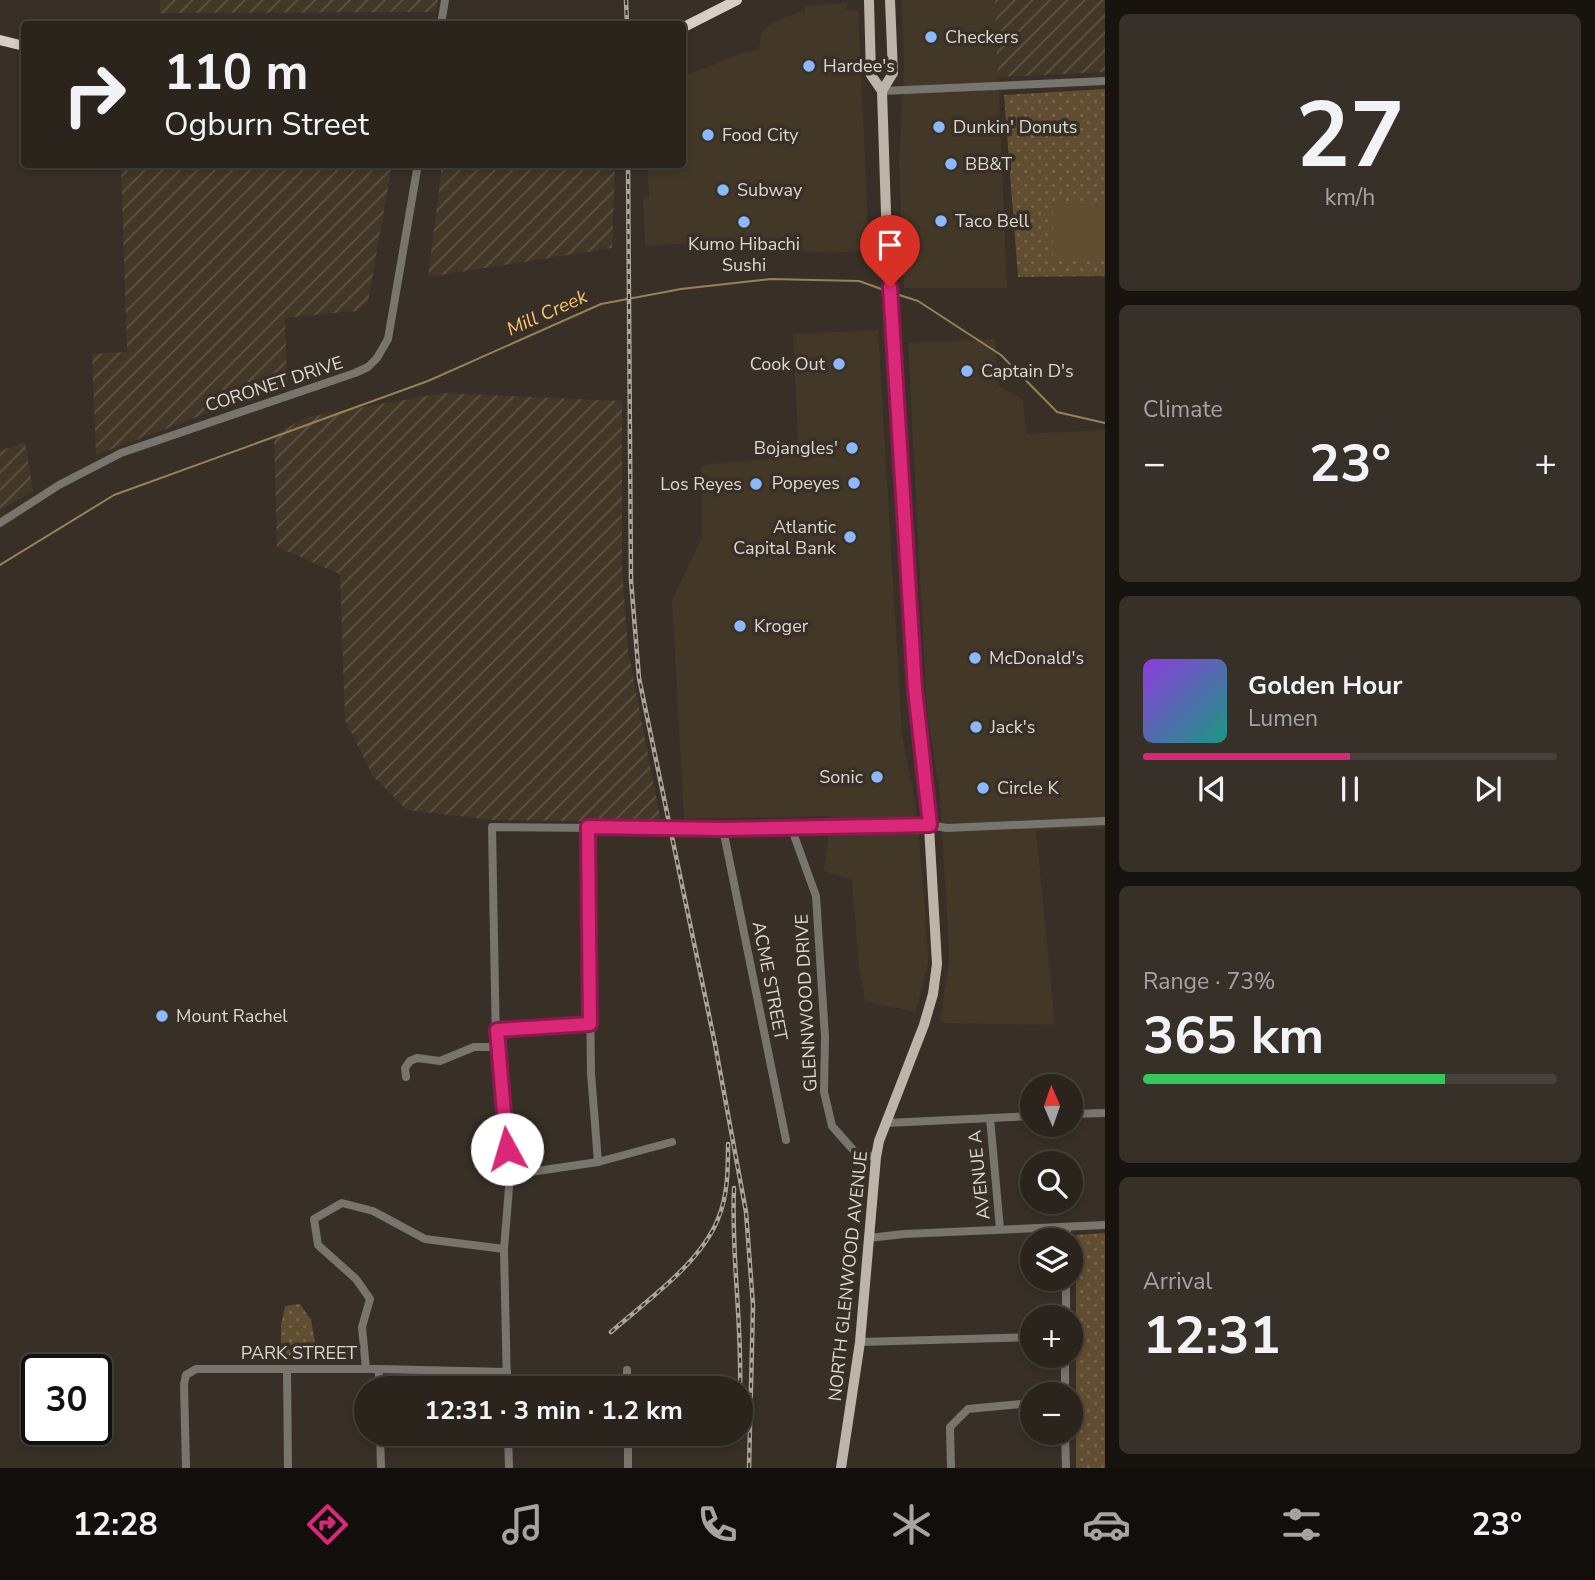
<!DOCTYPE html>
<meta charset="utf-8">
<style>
:root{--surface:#2a241c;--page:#363029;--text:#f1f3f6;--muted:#a5a4a3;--line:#46413b;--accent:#db2777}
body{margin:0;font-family:"Nunito Sans",sans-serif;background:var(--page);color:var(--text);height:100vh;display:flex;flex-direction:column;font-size:26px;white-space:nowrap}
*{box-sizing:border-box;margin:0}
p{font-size:23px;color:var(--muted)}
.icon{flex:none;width:38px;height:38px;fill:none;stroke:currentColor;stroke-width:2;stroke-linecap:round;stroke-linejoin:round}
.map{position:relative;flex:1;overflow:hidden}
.sheet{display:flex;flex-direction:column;gap:14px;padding:14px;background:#17140f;width:490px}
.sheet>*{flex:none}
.guide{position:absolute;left:21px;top:21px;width:665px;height:147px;border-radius:7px;box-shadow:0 4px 10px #0003,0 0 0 2px var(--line);background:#2a241c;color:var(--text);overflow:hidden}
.needle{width:46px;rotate:358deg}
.tools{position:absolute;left:1020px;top:1074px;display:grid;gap:14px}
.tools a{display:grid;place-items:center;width:63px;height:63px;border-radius:50%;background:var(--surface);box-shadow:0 4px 10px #0003,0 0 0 2px var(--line);font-size:35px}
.speed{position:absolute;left:21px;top:1354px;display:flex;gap:14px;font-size:35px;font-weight:700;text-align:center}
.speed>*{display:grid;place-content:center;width:91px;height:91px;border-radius:50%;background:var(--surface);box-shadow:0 4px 10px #0003,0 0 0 2px var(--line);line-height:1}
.speed .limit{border:4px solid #111;border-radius:10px;background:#fff;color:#111}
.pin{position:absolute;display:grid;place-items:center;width:60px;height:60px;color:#fff;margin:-72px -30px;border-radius:50% 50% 50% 0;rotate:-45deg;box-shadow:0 0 7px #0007}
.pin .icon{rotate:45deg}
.me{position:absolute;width:77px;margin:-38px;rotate:354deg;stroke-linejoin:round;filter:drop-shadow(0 0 5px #0008)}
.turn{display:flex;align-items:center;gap:24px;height:147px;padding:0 28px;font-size:32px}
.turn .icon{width:91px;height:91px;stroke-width:2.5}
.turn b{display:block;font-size:49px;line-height:60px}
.big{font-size:52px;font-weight:700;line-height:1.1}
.sheet .tile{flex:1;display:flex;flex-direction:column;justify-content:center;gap:10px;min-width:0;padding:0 24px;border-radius:10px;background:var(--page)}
.sheet .dial{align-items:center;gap:0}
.dial b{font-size:91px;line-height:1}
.song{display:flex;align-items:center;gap:21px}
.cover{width:84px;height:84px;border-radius:10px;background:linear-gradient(135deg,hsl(270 70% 55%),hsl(170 70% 35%))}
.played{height:7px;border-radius:4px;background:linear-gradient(90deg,var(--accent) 50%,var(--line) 50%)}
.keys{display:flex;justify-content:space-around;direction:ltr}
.heat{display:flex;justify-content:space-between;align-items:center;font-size:38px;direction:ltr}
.charge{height:10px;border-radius:5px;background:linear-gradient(90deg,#34c759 73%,var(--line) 0)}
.trip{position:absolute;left:354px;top:1376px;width:399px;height:70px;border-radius:35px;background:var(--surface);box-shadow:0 4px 10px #0003,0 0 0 2px var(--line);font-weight:700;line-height:70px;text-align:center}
.tab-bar{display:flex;height:112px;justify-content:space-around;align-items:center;background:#110e0b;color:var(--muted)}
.tab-bar .icon{width:49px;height:49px}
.tab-bar .active{color:var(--accent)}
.tab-bar b{font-size:32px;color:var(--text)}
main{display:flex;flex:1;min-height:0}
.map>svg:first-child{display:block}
.built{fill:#433828}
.industrial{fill:url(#industrial-furrows)}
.park{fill:url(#park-dots)}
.pitch{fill:#614d30}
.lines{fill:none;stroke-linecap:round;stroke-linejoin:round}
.stream{stroke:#998057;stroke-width:2}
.minor{stroke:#78746e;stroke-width:8}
.major{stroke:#bdb5aa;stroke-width:10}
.highway{stroke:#d8cfc2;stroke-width:10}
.rail-casing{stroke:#aba59e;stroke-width:4.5}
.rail{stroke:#383026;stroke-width:2;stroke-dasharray:5;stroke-linecap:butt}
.route-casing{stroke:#8e194d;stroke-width:18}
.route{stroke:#db2777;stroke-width:12}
.poi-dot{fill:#8bbafc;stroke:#383026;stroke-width:2.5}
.labels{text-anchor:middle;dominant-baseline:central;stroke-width:7;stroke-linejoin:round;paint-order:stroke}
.poi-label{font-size:18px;fill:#ddd8d2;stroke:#383026;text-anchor:start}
.street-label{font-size:18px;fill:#ddd8d2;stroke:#383026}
.water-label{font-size:19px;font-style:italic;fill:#f9c475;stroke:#383026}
</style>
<main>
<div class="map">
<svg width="1105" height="1468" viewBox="0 0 1105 1468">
<defs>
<pattern id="industrial-furrows" width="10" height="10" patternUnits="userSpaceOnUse" patternTransform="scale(1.75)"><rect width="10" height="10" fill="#433828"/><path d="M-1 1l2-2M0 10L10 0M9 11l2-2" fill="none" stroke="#5e5446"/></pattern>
<pattern id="park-dots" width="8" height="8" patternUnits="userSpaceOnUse" patternTransform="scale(1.75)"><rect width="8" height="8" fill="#614d30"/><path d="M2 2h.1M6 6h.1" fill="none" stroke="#77664d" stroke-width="1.8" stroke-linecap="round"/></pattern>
</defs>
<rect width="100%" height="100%" fill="#383026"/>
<!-- built -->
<g class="built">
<path d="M902 0H995L1007 288H904L899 162 904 70Z"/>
<path d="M847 3V10H858L869 250 831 253 772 249 727 241 645 246 643 198 649 197 648 165 682 164 683 77 742 53 759 50 761 34 771 23 800 12 805 13V6Z"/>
<path d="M878 330 902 735 915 802 924 894 928 963 916 1012 865 1001 859 968 852 880 824 871 831 816 684 819 672 600 702 537V465L799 456 793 334Z"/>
<path d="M995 339 998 385 1023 400 1026 434 1105 430V828L1036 830 1055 1025 940 1023 949 961 948 929 940 795 927 711 908 343Z"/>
</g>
<!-- industrial -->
<g class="industrial">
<path d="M160 0H438L436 12 160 13Z"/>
<path d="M995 0H1105V72L998 77Z"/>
<path d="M121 165H392L368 302 356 311 285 318 287 383 96 455 92 354 127 352Z"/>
<path d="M442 165H615L612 248 428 277Z"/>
<path d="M443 393 622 401V570L628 650 661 822 492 820 407 810 373 776 345 720 340 574 277 547 274 435 307 417Z"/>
<path d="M25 442 33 491 0 510V451Z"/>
</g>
<!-- park -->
<g class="park">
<path d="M1105 89V276L1018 277 1004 95Z"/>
<path d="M1105 1233V1468H1076V1235Z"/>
<path d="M300 1304 311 1320 318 1358 281 1359V1325L285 1306Z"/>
</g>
<!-- pitch -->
<rect class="pitch" x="1053" y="205" width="52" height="52"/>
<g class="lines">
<!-- stream -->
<g class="stream">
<path d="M893 293 918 301 1001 355 1057 412 1105 423"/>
<path d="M0 565 114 495 428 381 601 304 681 289 771 279 859 281 884 290"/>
</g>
<!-- minor -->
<g class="minor">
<path d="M441 24 445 0"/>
<path d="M882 91 1105 81"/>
<path d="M0 523 59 485 121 453 355 373 368 367 377 358 388 339 418 164"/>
<path d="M588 827 591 1073 598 1162"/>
<path d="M791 827 816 896 825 1037 824 1092 832 1126 855 1152 876 1157"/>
<path d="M723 829 786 1140"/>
<path d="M497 1030 590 1024"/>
<path d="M406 1077 405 1068 410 1061 417 1058 440 1061 474 1047H496"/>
<path d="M1071 1114 1105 1113"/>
<path d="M990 1118 1000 1229"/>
<path d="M887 1123 1032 1116"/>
<path d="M510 1175 598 1162 672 1142"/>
<path d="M869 1238 904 1234 1105 1225"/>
<path d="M1067 1241V1227"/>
<path d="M1066 1318V1279"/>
<path d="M860 1342 1032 1337"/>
<path d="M287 1369 288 1468"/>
<path d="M366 1369 362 1327 370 1299 356 1279 318 1245 314 1219 342 1203 373 1211 425 1239 504 1249"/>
<path d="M379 1369V1388"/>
<path d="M627 1370V1388"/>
<path d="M507 1388 504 1249 510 1175 496 1047 492 827 723 829 930 825 947 828 1105 821"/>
<path d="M1065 1395V1356"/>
<path d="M380 1433 381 1468"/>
<path d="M508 1433 509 1468"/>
<path d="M628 1433V1468"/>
<path d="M1065 1433 1066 1468"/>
<path d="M186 1468 184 1384 186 1375 196 1369H379L507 1372"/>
<path d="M951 1468 950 1427 968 1409 1032 1403"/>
</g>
<!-- major -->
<g class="major">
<path d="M882 91 893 73 890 0"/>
<path d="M841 1468 860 1342 876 1157 879 1141 924 1025 933 994 937 964 927 792 913 672 887 244 882 91 871 75 869 0"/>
</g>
<!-- highway -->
<g class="highway">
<path d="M682 28 737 0"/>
<path d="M0 40 24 46"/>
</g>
<!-- rail casing -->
<g class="rail-casing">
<g id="rail">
<path d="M626 0 627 24"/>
<path d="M628 164 631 580 639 678 715 1044 746 1212 753 1305 749 1468"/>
<path d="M734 1188C731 1255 742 1321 740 1388"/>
<path d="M611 1332C646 1301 700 1264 718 1219 728 1195 728 1169 728 1144"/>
</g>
</g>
<!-- rail -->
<use href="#rail" class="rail"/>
</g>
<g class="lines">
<!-- route casing -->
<g class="route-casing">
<path id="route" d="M507 1149 497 1030 590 1024 588 827 723 829 930 825 915 689 890 287"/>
</g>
<!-- route -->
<use href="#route" class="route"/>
</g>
<!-- markers -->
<g class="poi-dot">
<circle cx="931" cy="37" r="7"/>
<circle cx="809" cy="66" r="7"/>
<circle cx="939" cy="127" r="7"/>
<circle cx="708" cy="135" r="7"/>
<circle cx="951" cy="164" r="7"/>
<circle cx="723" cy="190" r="7"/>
<circle cx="941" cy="221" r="7"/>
<circle cx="744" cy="222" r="7"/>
<circle cx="839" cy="364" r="7"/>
<circle cx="967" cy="371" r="7"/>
<circle cx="852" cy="448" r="7"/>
<circle cx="854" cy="483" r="7"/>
<circle cx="756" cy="484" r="7"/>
<circle cx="850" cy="537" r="7"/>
<circle cx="740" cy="626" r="7"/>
<circle cx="975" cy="658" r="7"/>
<circle cx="976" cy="727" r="7"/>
<circle cx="877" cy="777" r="7"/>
<circle cx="983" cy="788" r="7"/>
<circle cx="162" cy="1016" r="7"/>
</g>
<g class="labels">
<!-- poi labels -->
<g class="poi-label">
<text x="945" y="37">Checkers</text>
<text x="823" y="66">Hardee's</text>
<text x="953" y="127">Dunkin' Donuts</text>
<text x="722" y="135">Food City</text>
<text x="965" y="164">BB&amp;T</text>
<text x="737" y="190">Subway</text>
<text x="955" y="221">Taco Bell</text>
<text x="744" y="244" text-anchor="middle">Kumo Hibachi<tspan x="744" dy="21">Sushi</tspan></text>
<text x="825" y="364" text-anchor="end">Cook Out</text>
<text x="981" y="371">Captain D's</text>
<text x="838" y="448" text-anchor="end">Bojangles'</text>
<text x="840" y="483" text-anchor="end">Popeyes</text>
<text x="742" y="484" text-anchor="end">Los Reyes</text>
<text x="836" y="527" text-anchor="end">Atlantic<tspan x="836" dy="21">Capital Bank</tspan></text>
<text x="754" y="626">Kroger</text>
<text x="989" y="658">McDonald's</text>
<text x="990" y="727">Jack's</text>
<text x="863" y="777" text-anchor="end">Sonic</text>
<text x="997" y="788">Circle K</text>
<text x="176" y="1016">Mount Rachel</text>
</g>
<!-- street labels -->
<g class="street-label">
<text transform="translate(274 384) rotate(-18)">CORONET DRIVE</text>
<text transform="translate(770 981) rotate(79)">ACME STREET</text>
<text transform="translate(806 1003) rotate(-93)">GLENNWOOD DRIVE</text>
<text transform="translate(979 1175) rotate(-96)">AVENUE A</text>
<text transform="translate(848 1276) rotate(-84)">NORTH GLENWOOD AVENUE</text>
<text x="299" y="1353">PARK STREET</text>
</g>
<!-- water labels -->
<g class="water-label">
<text transform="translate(547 313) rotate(-24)">Mill Creek</text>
</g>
</g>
</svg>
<div class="tools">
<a><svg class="needle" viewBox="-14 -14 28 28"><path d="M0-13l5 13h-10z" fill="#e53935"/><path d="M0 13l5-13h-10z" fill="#a5a4a3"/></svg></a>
<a><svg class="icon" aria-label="search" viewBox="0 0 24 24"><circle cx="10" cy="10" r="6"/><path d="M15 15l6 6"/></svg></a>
<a><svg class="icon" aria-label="layers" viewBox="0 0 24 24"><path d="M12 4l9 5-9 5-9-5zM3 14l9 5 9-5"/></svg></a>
<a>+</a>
<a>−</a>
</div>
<div class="speed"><div class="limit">30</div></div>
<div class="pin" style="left:890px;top:287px;background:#d93025"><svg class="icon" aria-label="arrive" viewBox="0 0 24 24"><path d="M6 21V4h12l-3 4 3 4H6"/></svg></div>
<svg class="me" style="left:507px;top:1149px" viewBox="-20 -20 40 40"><circle r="19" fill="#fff"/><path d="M0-13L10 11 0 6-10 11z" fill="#db2777"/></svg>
<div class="trip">12:31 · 3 min · 1.2 km</div>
<div class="guide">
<div class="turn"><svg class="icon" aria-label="right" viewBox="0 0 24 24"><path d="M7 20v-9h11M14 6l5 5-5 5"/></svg><div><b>110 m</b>Ogburn Street</div></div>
</div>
</div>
<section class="sheet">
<div class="tile dial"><b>27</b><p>km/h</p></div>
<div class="tile"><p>Climate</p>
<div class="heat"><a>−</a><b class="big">23°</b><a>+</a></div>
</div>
<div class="tile">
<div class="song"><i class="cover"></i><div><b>Golden Hour</b><p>Lumen</p></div></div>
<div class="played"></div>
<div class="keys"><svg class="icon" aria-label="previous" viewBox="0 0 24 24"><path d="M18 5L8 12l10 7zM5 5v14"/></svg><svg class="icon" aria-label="pause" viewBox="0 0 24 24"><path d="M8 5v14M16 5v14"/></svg><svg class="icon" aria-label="next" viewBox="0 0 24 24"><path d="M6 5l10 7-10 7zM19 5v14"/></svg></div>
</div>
<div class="tile"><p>Range · 73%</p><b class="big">365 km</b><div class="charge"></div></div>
<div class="tile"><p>Arrival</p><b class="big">12:31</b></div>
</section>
</main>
<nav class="tab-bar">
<b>12:28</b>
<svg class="icon active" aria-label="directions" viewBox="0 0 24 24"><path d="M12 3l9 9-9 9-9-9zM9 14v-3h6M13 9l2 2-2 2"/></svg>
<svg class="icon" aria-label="music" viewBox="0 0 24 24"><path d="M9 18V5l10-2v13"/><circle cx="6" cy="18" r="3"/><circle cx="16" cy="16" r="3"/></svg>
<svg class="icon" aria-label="phone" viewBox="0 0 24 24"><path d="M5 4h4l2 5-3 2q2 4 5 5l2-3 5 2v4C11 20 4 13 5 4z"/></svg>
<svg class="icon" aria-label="climate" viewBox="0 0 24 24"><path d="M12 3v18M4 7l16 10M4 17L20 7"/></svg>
<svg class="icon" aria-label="car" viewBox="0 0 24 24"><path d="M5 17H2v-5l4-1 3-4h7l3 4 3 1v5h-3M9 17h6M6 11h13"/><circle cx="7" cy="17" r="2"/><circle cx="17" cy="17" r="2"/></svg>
<svg class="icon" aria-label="filters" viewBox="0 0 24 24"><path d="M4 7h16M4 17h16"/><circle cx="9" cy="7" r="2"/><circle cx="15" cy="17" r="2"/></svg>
<b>23°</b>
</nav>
